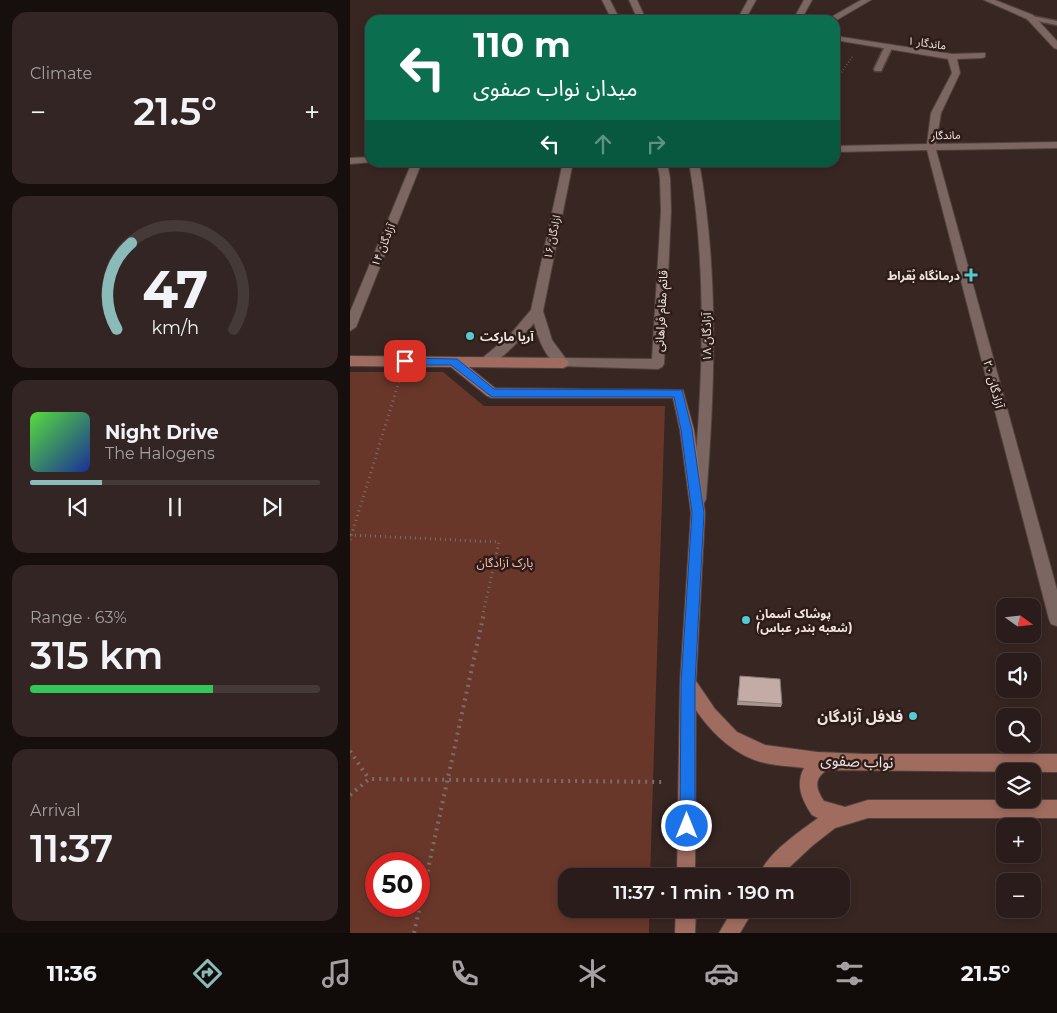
<!DOCTYPE html>
<meta charset="utf-8">
<style>
:root{--surface:#2a1c1a;--page:#322523;--text:#f1f3f6;--muted:#a5a1a2;--line:#463a39;--accent:#8bbbb9}
body{margin:0;font-family:Montserrat,"Noto Sans Arabic",sans-serif;background:var(--page);color:var(--text);height:100vh;display:flex;flex-direction:column;font-size:19px;white-space:nowrap}
*{box-sizing:border-box;margin:0}
p{font-size:16px;color:var(--muted)}
.icon{flex:none;width:28px;height:28px;fill:none;stroke:currentColor;stroke-width:2;stroke-linecap:round;stroke-linejoin:round}
.map{position:relative;flex:1;overflow:hidden}
.side{display:flex;flex-direction:column;gap:12px;padding:12px;background:#170f0e;width:350px}
.side>*{flex:none}
.top-card{position:absolute;left:15px;top:15px;width:475px;height:152px;border-radius:15px;box-shadow:0 2px 8px #0003,0 0 0 1px var(--line);background:#0b6e4f;color:#fff;overflow:hidden}
.needle{width:32px;rotate:105deg}
.buttons{position:absolute;left:646px;top:598px;display:grid;gap:10px}
.buttons a{display:grid;place-items:center;width:45px;height:45px;border-radius:10px;background:var(--surface);box-shadow:0 2px 8px #0003,0 0 0 1px var(--line);font-size:25px}
.speed{position:absolute;left:15px;top:852px;display:flex;gap:10px;font-size:25px;font-weight:700;text-align:center}
.speed>*{display:grid;place-content:center;width:65px;height:65px;border-radius:50%;background:var(--surface);box-shadow:0 2px 8px #0003,0 0 0 1px var(--line);line-height:1}
.speed .limit{border:8px solid #d22;background:#fff;color:#111}
.pin{position:absolute;display:grid;place-items:center;width:42px;height:42px;color:#fff;margin:-21px;border-radius:10px;box-shadow:0 2px 8px #0006}
.me{position:absolute;width:55px;margin:-28px;rotate:0deg;stroke-linejoin:round;filter:drop-shadow(0 0 4px #0008)}
.turn{display:flex;align-items:center;gap:18px;height:105px;padding:0 25px;font-size:22px}
.turn .icon{width:65px;height:65px;stroke-width:2.5}
.turn b{display:block;font-size:35px;line-height:42px}
.lanes{display:flex;align-items:center;height:48px;padding:0 25px;background:#0003;justify-content:center;gap:25px;direction:ltr}
.lanes .off{opacity:.35}
.big{font-size:38px;font-weight:600;line-height:1.1}
.side .card{flex:1;display:flex;flex-direction:column;justify-content:center;gap:8px;min-width:0;padding:0 18px;border-radius:15px;background:var(--page)}
.side .dial{align-items:center;gap:0}
.dial svg{height:130px;overflow:visible;fill:none;stroke:var(--line);stroke-width:7;stroke-linecap:round;text-anchor:middle}
.dial text{fill:var(--text);stroke:none}
.song{display:flex;align-items:center;gap:15px}
.cover{width:60px;height:60px;border-radius:8px;background:linear-gradient(135deg,hsl(110 70% 55%),hsl(230 70% 35%))}
.played{height:5px;border-radius:2px;background:linear-gradient(90deg,var(--accent) 25%,var(--line) 25%)}
.keys{display:flex;justify-content:space-around;direction:ltr}
.heat{display:flex;justify-content:space-between;align-items:center;font-size:28px;direction:ltr}
.charge{height:8px;border-radius:4px;background:linear-gradient(90deg,#34c759 63%,var(--line) 0)}
.trip{position:absolute;left:208px;top:868px;width:292px;height:50px;border-radius:15px;background:var(--surface);box-shadow:0 2px 8px #0003,0 0 0 1px var(--line);font-weight:600;line-height:50px;text-align:center}
.tabs{display:flex;height:80px;justify-content:space-around;align-items:center;background:#110b0a;color:var(--muted)}
.tabs .icon{width:35px;height:35px}
.tabs .on{color:var(--accent)}
.tabs b{font-size:22px;color:var(--text)}
main{display:flex;flex:1;min-height:0}
.map>svg:first-child{display:block}
.green{fill:#69372a;fill-rule:evenodd}
.lines{fill:none;stroke-linecap:round;stroke-linejoin:round}
.service-casing{stroke:#51423f;stroke-width:3}
.minor-casing{stroke:#51423f;stroke-width:2}
.tertiary-casing{stroke:#51423f;stroke-width:2}
.secondary-casing{stroke:#51423f;stroke-width:2}
.path-far2{stroke:#7c6c68;stroke-width:2;stroke-dasharray:0.5 2.5;stroke-linecap:butt}
.path-far1{stroke:#7c6c68;stroke-width:3;stroke-dasharray:1 4;stroke-linecap:butt}
.path{stroke:#7c6c68;stroke-width:4;stroke-dasharray:2 5;stroke-linecap:butt}
.service{fill:#7b6661;fill-rule:evenodd}
.minor{fill:#7b6661;fill-rule:evenodd}
.tertiary{fill:#7b6661;fill-rule:evenodd}
.secondary{fill:#a06c5f;fill-rule:evenodd}
.wall{fill:#a8948f}
.building{fill:#c3aca6;stroke:#887874}
.route{fill:#1a73e8;stroke:#114b97}
.poi-dot{fill:#51ccd2;stroke:#2d1c18;stroke-width:2}
.labels{text-anchor:middle;dominant-baseline:central;stroke-width:5;stroke-linejoin:round;paint-order:stroke}
.far-street-label{font-size:11px;fill:#f1e5e2;stroke:#2d1c18}
.poi-label{font-size:12px;font-weight:bold;fill:#f1e5e2;stroke:#2d1c18;text-anchor:start}
.street-label{font-size:12px;fill:#f1e5e2;stroke:#2d1c18}
.park-label{font-size:12px;fill:#ffbfaf;stroke:#2d1c18}
.near-poi-label{font-size:15px;font-weight:bold;fill:#f1e5e2;stroke:#2d1c18;text-anchor:end}
.near-street-label{font-size:15px;fill:#f1e5e2;stroke:#2d1c18}
</style>
<main>
<section class="side">
<div class="card"><p>Climate</p>
<div class="heat"><a>−</a><b class="big">21.5°</b><a>+</a></div>
</div>
<div class="card dial"><svg viewBox="0 0 100 80">
<path d="M14 69A42 42 0 1 1 86 69"/>
<path d="M14 69A42 42 0 0 1 23 16" stroke="#8bbbb9"/>
<text x="50" y="56" font-size="32" font-weight="700">47</text>
<text x="50" y="72" font-size="11">km/h</text>
</svg></div>
<div class="card">
<div class="song"><i class="cover"></i><div><b>Night Drive</b><p>The Halogens</p></div></div>
<div class="played"></div>
<div class="keys"><svg class="icon" aria-label="previous" viewBox="0 0 24 24"><path d="M18 5L8 12l10 7zM5 5v14"/></svg><svg class="icon" aria-label="pause" viewBox="0 0 24 24"><path d="M8 5v14M16 5v14"/></svg><svg class="icon" aria-label="next" viewBox="0 0 24 24"><path d="M6 5l10 7-10 7zM19 5v14"/></svg></div>
</div>
<div class="card"><p>Range · 63%</p><b class="big">315 km</b><div class="charge"></div></div>
<div class="card"><p>Arrival</p><b class="big">11:37</b></div>
</section>
<div class="map">
<svg width="707" height="933" viewBox="0 0 707 933">
<rect width="100%" height="100%" fill="#382622"/>
<!-- green -->
<path class="green" d="M0 372H93L134 406H315L300 876H216V909H299V933H0ZM26 864H69V906H26Z"/>
<g class="lines">
<!-- service casing -->
<g class="service-casing">
<g id="service">
<path d="M677 15 707 21V25L677 19Z"/>
<path d="M535 46 542 48 531 71H525L524 69Z"/>
</g>
</g>
<!-- minor casing -->
<g class="minor-casing">
<g id="minor">
<path d="M398 0H406L395 20H387Z"/>
<path d="M454 0H462L451 20H443Z"/>
<path d="M511 0H521L485 21 476 20Z"/>
<path d="M634 0H645L683 15 707 41V49L704 48 677 19Z"/>
<path d="M485 36 602 54 635 53V57L632 58 607 59 610 73 591 113 586 144 707 142V148L586 150 707 590V626L701 624 699 619 577 150 485 152V146L577 144 581 113 602 73 598 59 485 40Z"/>
<path d="M20 157V162H22L0 164V158Z"/>
<path d="M62 162H72L6 327 0 331V312Z"/>
<path d="M213 162H223L193 311 202 340 219 363 217 366 213 368C197 363 188 338 184 323 175 334 145 370 131 365L129 362 131 359 159 336 181 310Z"/>
</g>
</g>
<!-- tertiary casing -->
<g class="tertiary-casing">
<g id="tertiary">
<path d="M252 0H260L270 20H262Z"/>
<path d="M279 0H287L296 20H288Z"/>
<path d="M307 162H317L320 178 321 211 314 364 312 367 308 369 209 366 207 363 209 360 213 358 302 359 311 211 310 178Z"/>
<path d="M339 162H349C369 272 365 388 356 499L354 503 349 505 344 503 342 499C353 388 358 272 339 162Z"/>
</g>
</g>
<!-- secondary casing -->
<g class="secondary-casing">
<g id="secondary">
<path d="M0 356 213 358 217 360 219 363 217 366 213 368 119 367 145 388 333 390 344 430 355 513 346 681 365 709 387 732 415 745 467 752 515 754H707V772L477 770C463 779 466 789 474 801L495 807 518 800H707V818H518L485 828 462 846 430 876H409C416 854 449 832 468 818L462 815C452 800 445 785 454 768 441 766 428 766 415 763 387 757 362 734 346 710L345 876H327L330 683 341 513 330 430 323 398H142L137 396 101 367 0 366Z"/>
<path d="M326 909H346L345 933H325Z"/>
<path d="M383 909H404L390 933H369Z"/>
</g>
</g>
<!-- path-far2 -->
<path class="path-far2" d="M485 77H488L503 56"/>
<!-- path-far1 -->
<g class="path-far1">
<path d="M0 535 149 542 133 614"/>
<path d="M0 540 50 378"/>
</g>
<!-- path -->
<g class="path">
<path d="M0 751 19 779"/>
<path d="M0 795 19 779 316 782"/>
<path d="M64 933 134 613"/>
</g>
<!-- service -->
<use href="#service" class="service"/>
<!-- minor -->
<use href="#minor" class="minor"/>
<!-- tertiary -->
<use href="#tertiary" class="tertiary"/>
<!-- secondary -->
<use href="#secondary" class="secondary"/>
</g>
<!-- wall -->
<path class="wall" d="M390 676 432 704 431 707 387 705Z"/>
<!-- building -->
<path class="building" d="M390 676 430 679 432 704 388 701Z"/>
<!-- route -->
<path class="route" d="M55 358 107 359 144 389 332 390 342 430 354 513 345 683V826L342 832 337 834 332 832 330 826 331 683 342 513 331 430 324 397H142L101 365H55L50 361Z"/>
<!-- markers -->
<g class="poi-dot">
<path d="M618.5 267.5h5v5h5v5h-5v5h-5v-5h-5v-5h5z"/>
<circle cx="120" cy="336" r="5"/>
<circle cx="396" cy="620" r="5"/>
<circle cx="563" cy="716" r="5"/>
</g>
<g class="labels">
<!-- far-street labels -->
<g class="far-street-label">
<text transform="translate(577 43) rotate(8)">ماندگار ۱</text>
<text transform="translate(596 135) rotate(-1)">ماندگار</text>
<text transform="translate(202 237) rotate(-78)">ازادگان ۱۶</text>
<text transform="translate(33 245) rotate(-68)">آزادگان ۱۴</text>
</g>
<!-- poi labels -->
<g class="poi-label">
<text x="610" y="275" text-anchor="end">درمانگاه بُقراط</text>
<text x="130" y="336">آریا مارکت</text>
<text x="406" y="613">پوشاک آسمان<tspan x="406" dy="14">(شعبه بندر عباس)</tspan></text>
</g>
<!-- street labels -->
<g class="street-label">
<text transform="translate(311 311) rotate(-87)">قائم مقام فراهانی</text>
<text transform="translate(356 337) rotate(-90)">آزادگان ۱۸</text>
<text transform="translate(644 384) rotate(75)">آزادگان ۲۰</text>
</g>
<!-- park labels -->
<g class="park-label">
<text x="155" y="562">پارک آزادگان</text>
</g>
<!-- near-poi labels -->
<g class="near-poi-label">
<text x="553" y="716">فلافل آزادگان</text>
</g>
<!-- near-street labels -->
<g class="near-street-label">
<text transform="translate(507 761) rotate(2)">نواب صفوی</text>
</g>
</g>
</svg>
<div class="buttons">
<a><svg class="needle" viewBox="-14 -14 28 28"><path d="M0-13l5 13h-10z" fill="#e53935"/><path d="M0 13l5-13h-10z" fill="#a5a1a2"/></svg></a>
<a><svg class="icon" aria-label="sound" viewBox="0 0 24 24"><path d="M4 9h4l5-4v14l-5-4H4zM17 9q2 3 0 6"/></svg></a>
<a><svg class="icon" aria-label="search" viewBox="0 0 24 24"><circle cx="10" cy="10" r="6"/><path d="M15 15l6 6"/></svg></a>
<a><svg class="icon" aria-label="layers" viewBox="0 0 24 24"><path d="M12 4l9 5-9 5-9-5zM3 14l9 5 9-5"/></svg></a>
<a>+</a>
<a>−</a>
</div>
<div class="speed"><div class="limit">50</div></div>
<div class="pin" style="left:55px;top:361px;background:#d93025"><svg class="icon" aria-label="arrive" viewBox="0 0 24 24"><path d="M6 21V4h12l-3 4 3 4H6"/></svg></div>
<svg class="me" style="left:337px;top:826px" viewBox="-20 -20 40 40"><circle r="17" fill="#1a73e8" stroke="#fff" stroke-width="3"/><path d="M0-11L8 9 0 5-8 9z" fill="#fff"/></svg>
<div class="trip">11:37 · 1 min · 190 m</div>
<div class="top-card">
<div class="turn"><svg class="icon" aria-label="left" viewBox="0 0 24 24"><path d="M17 20v-9H6M10 6l-5 5 5 5"/></svg><div><b>110 m</b>میدان نواب صفوی</div></div>
<div class="lanes"><svg class="icon" aria-label="left" viewBox="0 0 24 24"><path d="M17 20v-9H6M10 6l-5 5 5 5"/></svg><svg class="icon off" aria-label="ahead" viewBox="0 0 24 24"><path d="M12 20V5M6 11l6-6 6 6"/></svg><svg class="icon off" aria-label="right" viewBox="0 0 24 24"><path d="M7 20v-9h11M14 6l5 5-5 5"/></svg></div>
</div>
</div>
</main>
<nav class="tabs">
<b>11:36</b>
<svg class="icon on" aria-label="directions" viewBox="0 0 24 24"><path d="M12 3l9 9-9 9-9-9zM9 14v-3h6M13 9l2 2-2 2"/></svg>
<svg class="icon" aria-label="music" viewBox="0 0 24 24"><path d="M9 18V5l10-2v13"/><circle cx="6" cy="18" r="3"/><circle cx="16" cy="16" r="3"/></svg>
<svg class="icon" aria-label="phone" viewBox="0 0 24 24"><path d="M5 4h4l2 5-3 2q2 4 5 5l2-3 5 2v4C11 20 4 13 5 4z"/></svg>
<svg class="icon" aria-label="climate" viewBox="0 0 24 24"><path d="M12 3v18M4 7l16 10M4 17L20 7"/></svg>
<svg class="icon" aria-label="car" viewBox="0 0 24 24"><path d="M5 17H2v-5l4-1 3-4h7l3 4 3 1v5h-3M9 17h6M6 11h13"/><circle cx="7" cy="17" r="2"/><circle cx="17" cy="17" r="2"/></svg>
<svg class="icon" aria-label="filters" viewBox="0 0 24 24"><path d="M4 7h16M4 17h16"/><circle cx="9" cy="7" r="2"/><circle cx="15" cy="17" r="2"/></svg>
<b>21.5°</b>
</nav>
